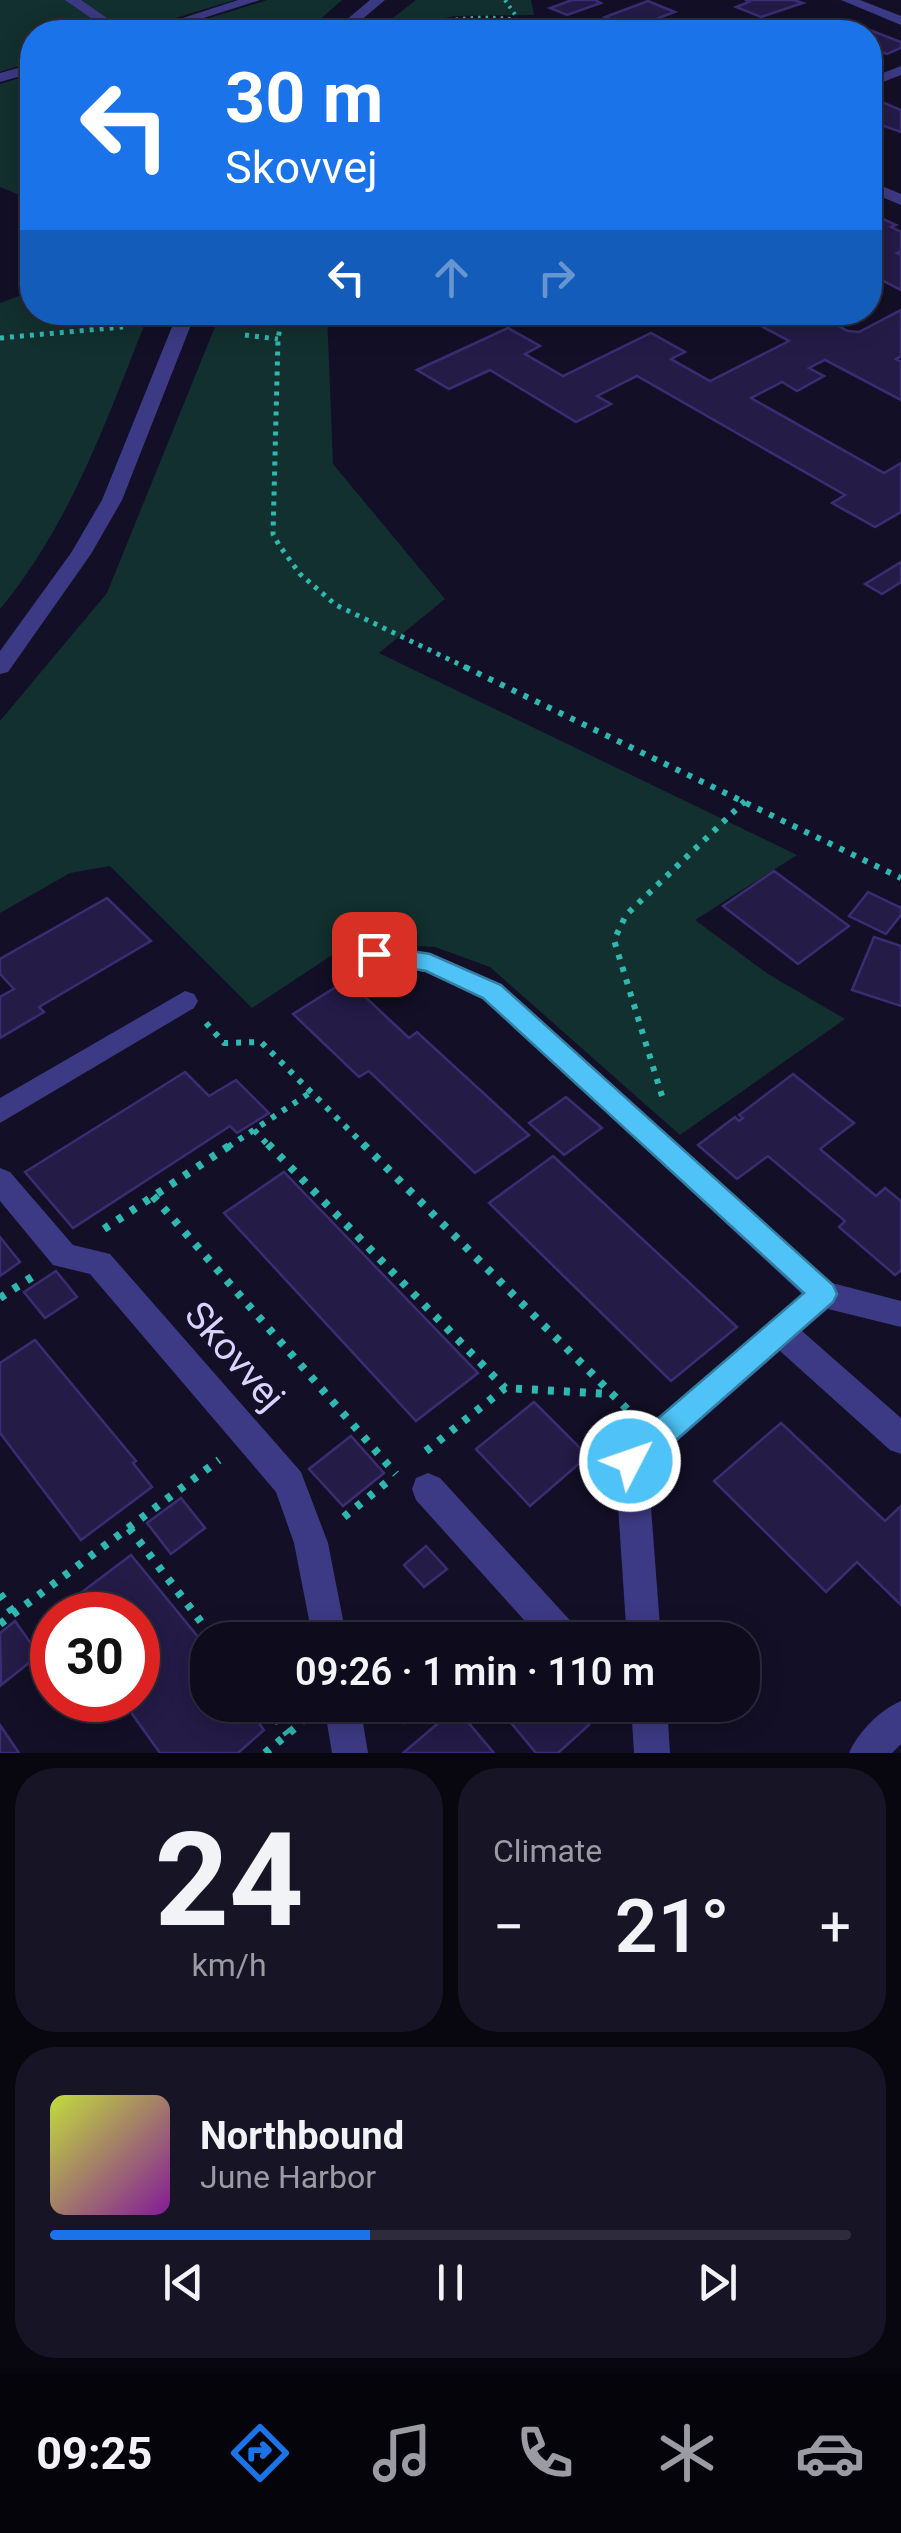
<!DOCTYPE html>
<meta charset="utf-8">
<style>
:root{--surface:#0e0b1c;--page:#171425;--text:#f1f3f6;--muted:#9b9ba3;--line:#2e2b3b;--accent:#1a73e8}
body{margin:0;font-family:Roboto,sans-serif;background:var(--page);color:var(--text);height:100vh;display:flex;flex-direction:column;font-size:38px;white-space:nowrap}
*{box-sizing:border-box;margin:0}
p{font-size:32px;color:var(--muted)}
.icon{flex:none;width:55px;height:55px;fill:none;stroke:currentColor;stroke-width:2;stroke-linecap:round;stroke-linejoin:round}
.map{position:relative;height:1753px;overflow:hidden}
.details{display:flex;flex-direction:column;gap:15px;padding:15px;background:#08060f;flex:1}
.details>*{flex:none}
.guide{position:absolute;left:20px;top:20px;width:862px;height:305px;border-radius:40px;box-shadow:0 5px 25px #0003,0 0 0 2px var(--line);background:#1a73e8;color:#fff;overflow:hidden}
.speed{position:absolute;left:30px;top:1592px;display:flex;gap:20px;font-size:50px;font-weight:700;text-align:center}
.speed>*{display:grid;place-content:center;width:130px;height:130px;border-radius:50%;background:var(--surface);box-shadow:0 5px 25px #0003,0 0 0 2px var(--line);line-height:1}
.speed .limit{border:15px solid #d22;background:#fff;color:#111}
.pin{position:absolute;display:grid;place-items:center;width:85px;height:85px;color:#fff;margin:-42px;border-radius:20px;box-shadow:0 5px 15px #0006}
.me{position:absolute;width:110px;margin:-55px;rotate:49deg;stroke-linejoin:round;filter:drop-shadow(0 0 8px #0008)}
.turn{display:flex;align-items:center;gap:35px;height:210px;padding:0 40px;font-size:45px}
.turn .icon{width:130px;height:130px;stroke-width:2.5}
.turn b{display:block;font-size:70px;line-height:85px}
.lanes{display:flex;align-items:center;height:95px;padding:0 40px;background:#0003;justify-content:center;gap:50px;direction:ltr}
.lanes .off{opacity:.35}
.big{font-size:75px;font-weight:600;line-height:1.1}
.details .tile{flex:1;display:flex;flex-direction:column;justify-content:center;gap:15px;min-width:0;padding:0 35px;border-radius:40px;background:var(--page)}
.details .dial{align-items:center;gap:0}
.dial b{font-size:130px;line-height:1}
.song{display:flex;align-items:center;gap:30px}
.cover{width:120px;height:120px;border-radius:15px;background:linear-gradient(135deg,hsl(70 70% 55%),hsl(290 70% 35%))}
.played{height:10px;border-radius:5px;background:linear-gradient(90deg,var(--accent) 40%,var(--line) 40%)}
.keys{display:flex;justify-content:space-around;direction:ltr}
.heat{display:flex;justify-content:space-between;align-items:center;font-size:55px;direction:ltr}
.details .tiles{flex:1;display:grid;gap:15px;grid-template-columns:1fr 1fr}
.tile:last-child{grid-column:span 2}
.trip{position:absolute;left:190px;top:1622px;width:570px;height:100px;border-radius:40px;background:var(--surface);box-shadow:0 5px 25px #0003,0 0 0 2px var(--line);font-weight:600;line-height:100px;text-align:center}
.menu{display:flex;height:160px;justify-content:space-around;align-items:center;background:#06040b;color:var(--muted)}
.menu .icon{width:70px;height:70px}
.menu .selected{color:var(--accent)}
.menu b{font-size:45px;color:var(--text)}
.map>svg:first-child{display:block}
.green{fill:#12302f}
.building{fill:#241b47;stroke:#3b2d73;stroke-width:2.5}
.lines{fill:none;stroke-linecap:round;stroke-linejoin:round}
.path-far3{stroke:#2fb8b0;stroke-width:4;stroke-dasharray:2.5 5;stroke-linecap:butt}
.path-far2{stroke:#2fb8b0;stroke-width:5;stroke-dasharray:4 6;stroke-linecap:butt}
.path-far1{stroke:#2fb8b0;stroke-width:6;stroke-dasharray:5 8;stroke-linecap:butt}
.path{stroke:#2fb8b0;stroke-width:8;stroke-dasharray:6 10;stroke-linecap:butt}
.minor{fill:#3d3a85;fill-rule:evenodd}
.route{fill:#4fc3f7;stroke:#337fa1;stroke-width:2.5}
.labels{text-anchor:middle;dominant-baseline:central;stroke-width:10;stroke-linejoin:round;paint-order:stroke}
.near-street-label{font-size:38px;fill:#d9d4ff;stroke:#130f26}
</style>
<div class="map">
<svg width="901" height="1753" viewBox="0 0 901 1753">
<rect width="100%" height="100%" fill="#130f26"/>
<!-- green -->
<g class="green">
<path d="M0 0H235L129 32H32V62L0 72Z"/>
<path d="M267 0H342L306 32H164Z"/>
<path d="M416 0H531L534 15 455 16 375 32Z"/>
<path d="M32 74V200L0 187V84Z"/>
<path d="M32 291V312L149 313C108 416 72 522 0 609V303Z"/>
<path d="M221 312 327 313 333 464 445 599 379 653 797 855 695 920 768 974 845 1019 680 1135 490 967 435 947 352 942 252 1008 110 866 70 873 0 913V721L107 593Z"/>
</g>
<!-- building -->
<g class="building">
<path d="M572 0H595L601 3 567 15 550 8Z"/>
<path d="M746 0H794L803 3 761 17 736 7 749 2Z"/>
<path d="M648 1 675 12 632 28 605 17Z"/>
<path d="M854 24 901 42V48L887 54 870 48V32H832Z"/>
<path d="M870 97 901 110V132L870 121Z"/>
<path d="M870 213 896 225 891 227 901 232V251L897 253 901 255V290L870 274Z"/>
<path d="M901 310V356L896 359 901 362V400L825 360 809 368 824 376 797 391 782 382 751 398 884 473 901 463V512L875 527 832 503 845 495 637 376 597 396 611 404 576 422 490 370 449 389 417 370 508 328 540 346 525 354 563 376 651 333 685 352 671 359 710 381 789 341 735 312H812L848 331 859 332Z"/>
<path d="M901 562V582L882 594 865 584Z"/>
<path d="M774 871 849 926 798 964 723 906Z"/>
<path d="M868 892 901 908V915L886 934 849 916Z"/>
<path d="M107 898 151 941 39 1007 44 1012 0 1038V997L14 989 0 974V959Z"/>
<path d="M874 937 901 946V1006L852 990Z"/>
<path d="M347 980 409 1038 417 1032 529 1135 475 1173 369 1071 359 1077 293 1014Z"/>
<path d="M185 1072 209 1096 236 1080 269 1113 237 1133 230 1126 73 1228 25 1172Z"/>
<path d="M793 1074 854 1123 820 1149 876 1196 885 1188 901 1201V1270L895 1275 839 1227 845 1221 768 1156 737 1179 698 1145 735 1117 739 1121 743 1118 739 1115Z"/>
<path d="M566 1097 602 1128 564 1155 529 1123Z"/>
<path d="M553 1156 737 1327 671 1381 489 1203Z"/>
<path d="M284 1172 478 1373 416 1421 224 1213Z"/>
<path d="M0 1237 20 1262 0 1276Z"/>
<path d="M56 1271 77 1297 45 1318 24 1292Z"/>
<path d="M35 1340 136 1461 133 1463 152 1487 81 1540 0 1433V1363Z"/>
<path d="M534 1402 588 1456 530 1506 476 1449Z"/>
<path d="M781 1423 885 1521 901 1506V1605L857 1562 826 1592 714 1481Z"/>
<path d="M351 1436 384 1473 343 1506 309 1469Z"/>
<path d="M181 1498 205 1528 171 1554 147 1523Z"/>
<path d="M426 1546 447 1569 424 1587 404 1565Z"/>
<path d="M131 1555 208 1649V1705H245L264 1730 238 1753H160L122 1700H138V1615H60L57 1611Z"/>
<path d="M15 1621 39 1655 1 1685 0 1633Z"/>
<path d="M391 1705H426L405 1723Z"/>
<path d="M521 1705H571L589 1725 558 1753H536L507 1718Z"/>
<path d="M456 1708 494 1753H403Z"/>
<path d="M0 1725 19 1753H0Z"/>
</g>
<g class="lines">
<!-- path-far3 -->
<g class="path-far3">
<path d="M505 0 516 16"/>
<path d="M397 32C454 15 509 11 565 32"/>
</g>
<!-- path-far2 -->
<g class="path-far2">
<path d="M283 312 278 339 273 534 279 545 300 574 336 605 471 670"/>
<path d="M245 335 278 339"/>
<path d="M0 338 123 327"/>
</g>
<!-- path-far1 -->
<g class="path-far1">
<path d="M465 667 901 878"/>
<path d="M206 1023 224 1043 261 1042 366 1147"/>
<path d="M662 1096 614 940 626 915 745 801"/>
<path d="M254 1130 270 1147"/>
<path d="M228 1147 311 1092"/>
</g>
<!-- path -->
<g class="path">
<path d="M268 1144 505 1388"/>
<path d="M363 1144 631 1413"/>
<path d="M153 1196 396 1474"/>
<path d="M104 1229 232 1144"/>
<path d="M0 1298 35 1275"/>
<path d="M426 1451 505 1388 611 1394"/>
<path d="M344 1517 392 1478"/>
<path d="M129 1528 215 1640"/>
<path d="M0 1594 14 1614"/>
<path d="M0 1624 219 1460"/>
<path d="M266 1705 288 1734"/>
<path d="M265 1753 302 1722"/>
</g>
<!-- minor -->
<g class="minor">
<path d="M65 0H81L127 32H111Z"/>
<path d="M238 0H260L160 32H140Z"/>
<path d="M370 0H385L347 32H332Z"/>
<path d="M841 0H860L901 16V25Z"/>
<path d="M32 64V73L0 82V73Z"/>
<path d="M901 66V75L870 87V78Z"/>
<path d="M870 181 901 194V205L870 192Z"/>
<path d="M178 312H196L122 500 91 554 8 672 0 674V651L71 553 102 500Z"/>
<path d="M374 944 430 953 501 984 832 1283 901 1301V1327L828 1309 802 1331 901 1418V1454L890 1450 780 1351 648 1467 661 1640H627L615 1461 620 1450 802 1294 483 998 425 972 365 961 361 954 365 947Z"/>
<path d="M185 991 194 994 198 1001 194 1008 0 1123V1098Z"/>
<path d="M0 1168 10 1172 73 1245 110 1254 301 1472 328 1543 347 1640H313L294 1543 276 1492 90 1274 53 1265 0 1201Z"/>
<path d="M428 1473 440 1478 577 1628 582 1640H542L416 1500 412 1489 416 1478Z"/>
<path d="M901 1701V1744L892 1753H849C858 1732 880 1710 901 1701Z"/>
<path d="M324 1705H360L368 1753H332Z"/>
<path d="M631 1705H667L670 1753H634Z"/>
</g>
</g>
<!-- route -->
<path class="route" d="M374 945 430 954 501 985 833 1285 837 1294 833 1302 641 1471 630 1475 620 1471 616 1461 620 1451 804 1293 483 998 426 971 365 961 362 954Z"/>
<g class="labels">
<!-- near-street labels -->
<g class="near-street-label">
<text transform="translate(235 1356) rotate(49)">Skovvej</text>
</g>
</g>
</svg>
<div class="speed"><div class="limit">30</div></div>
<div class="pin" style="left:374px;top:954px;background:#d93025"><svg class="icon" aria-label="arrive" viewBox="0 0 24 24"><path d="M6 21V4h12l-3 4 3 4H6"/></svg></div>
<svg class="me" style="left:630px;top:1461px" viewBox="-20 -20 40 40"><circle r="17" fill="#4fc3f7" stroke="#fff" stroke-width="3"/><path d="M0-11L8 9 0 5-8 9z" fill="#fff"/></svg>
<div class="trip">09:26 · 1 min · 110 m</div>
<div class="guide">
<div class="turn"><svg class="icon" aria-label="left" viewBox="0 0 24 24"><path d="M17 20v-9H6M10 6l-5 5 5 5"/></svg><div><b>30 m</b>Skovvej</div></div>
<div class="lanes"><svg class="icon" aria-label="left" viewBox="0 0 24 24"><path d="M17 20v-9H6M10 6l-5 5 5 5"/></svg><svg class="icon off" aria-label="ahead" viewBox="0 0 24 24"><path d="M12 20V5M6 11l6-6 6 6"/></svg><svg class="icon off" aria-label="right" viewBox="0 0 24 24"><path d="M7 20v-9h11M14 6l5 5-5 5"/></svg></div>
</div>
</div>
<section class="details">
<div class="tiles">
<div class="tile dial"><b>24</b><p>km/h</p></div>
<div class="tile"><p>Climate</p>
<div class="heat"><a>−</a><b class="big">21°</b><a>+</a></div>
</div>
<div class="tile">
<div class="song"><i class="cover"></i><div><b>Northbound</b><p>June Harbor</p></div></div>
<div class="played"></div>
<div class="keys"><svg class="icon" aria-label="previous" viewBox="0 0 24 24"><path d="M18 5L8 12l10 7zM5 5v14"/></svg><svg class="icon" aria-label="pause" viewBox="0 0 24 24"><path d="M8 5v14M16 5v14"/></svg><svg class="icon" aria-label="next" viewBox="0 0 24 24"><path d="M6 5l10 7-10 7zM19 5v14"/></svg></div>
</div>
</div>
</section>
<nav class="menu">
<b>09:25</b>
<svg class="icon selected" aria-label="directions" viewBox="0 0 24 24"><path d="M12 3l9 9-9 9-9-9zM9 14v-3h6M13 9l2 2-2 2"/></svg>
<svg class="icon" aria-label="music" viewBox="0 0 24 24"><path d="M9 18V5l10-2v13"/><circle cx="6" cy="18" r="3"/><circle cx="16" cy="16" r="3"/></svg>
<svg class="icon" aria-label="phone" viewBox="0 0 24 24"><path d="M5 4h4l2 5-3 2q2 4 5 5l2-3 5 2v4C11 20 4 13 5 4z"/></svg>
<svg class="icon" aria-label="climate" viewBox="0 0 24 24"><path d="M12 3v18M4 7l16 10M4 17L20 7"/></svg>
<svg class="icon" aria-label="car" viewBox="0 0 24 24"><path d="M5 17H2v-5l4-1 3-4h7l3 4 3 1v5h-3M9 17h6M6 11h13"/><circle cx="7" cy="17" r="2"/><circle cx="17" cy="17" r="2"/></svg>
</nav>
